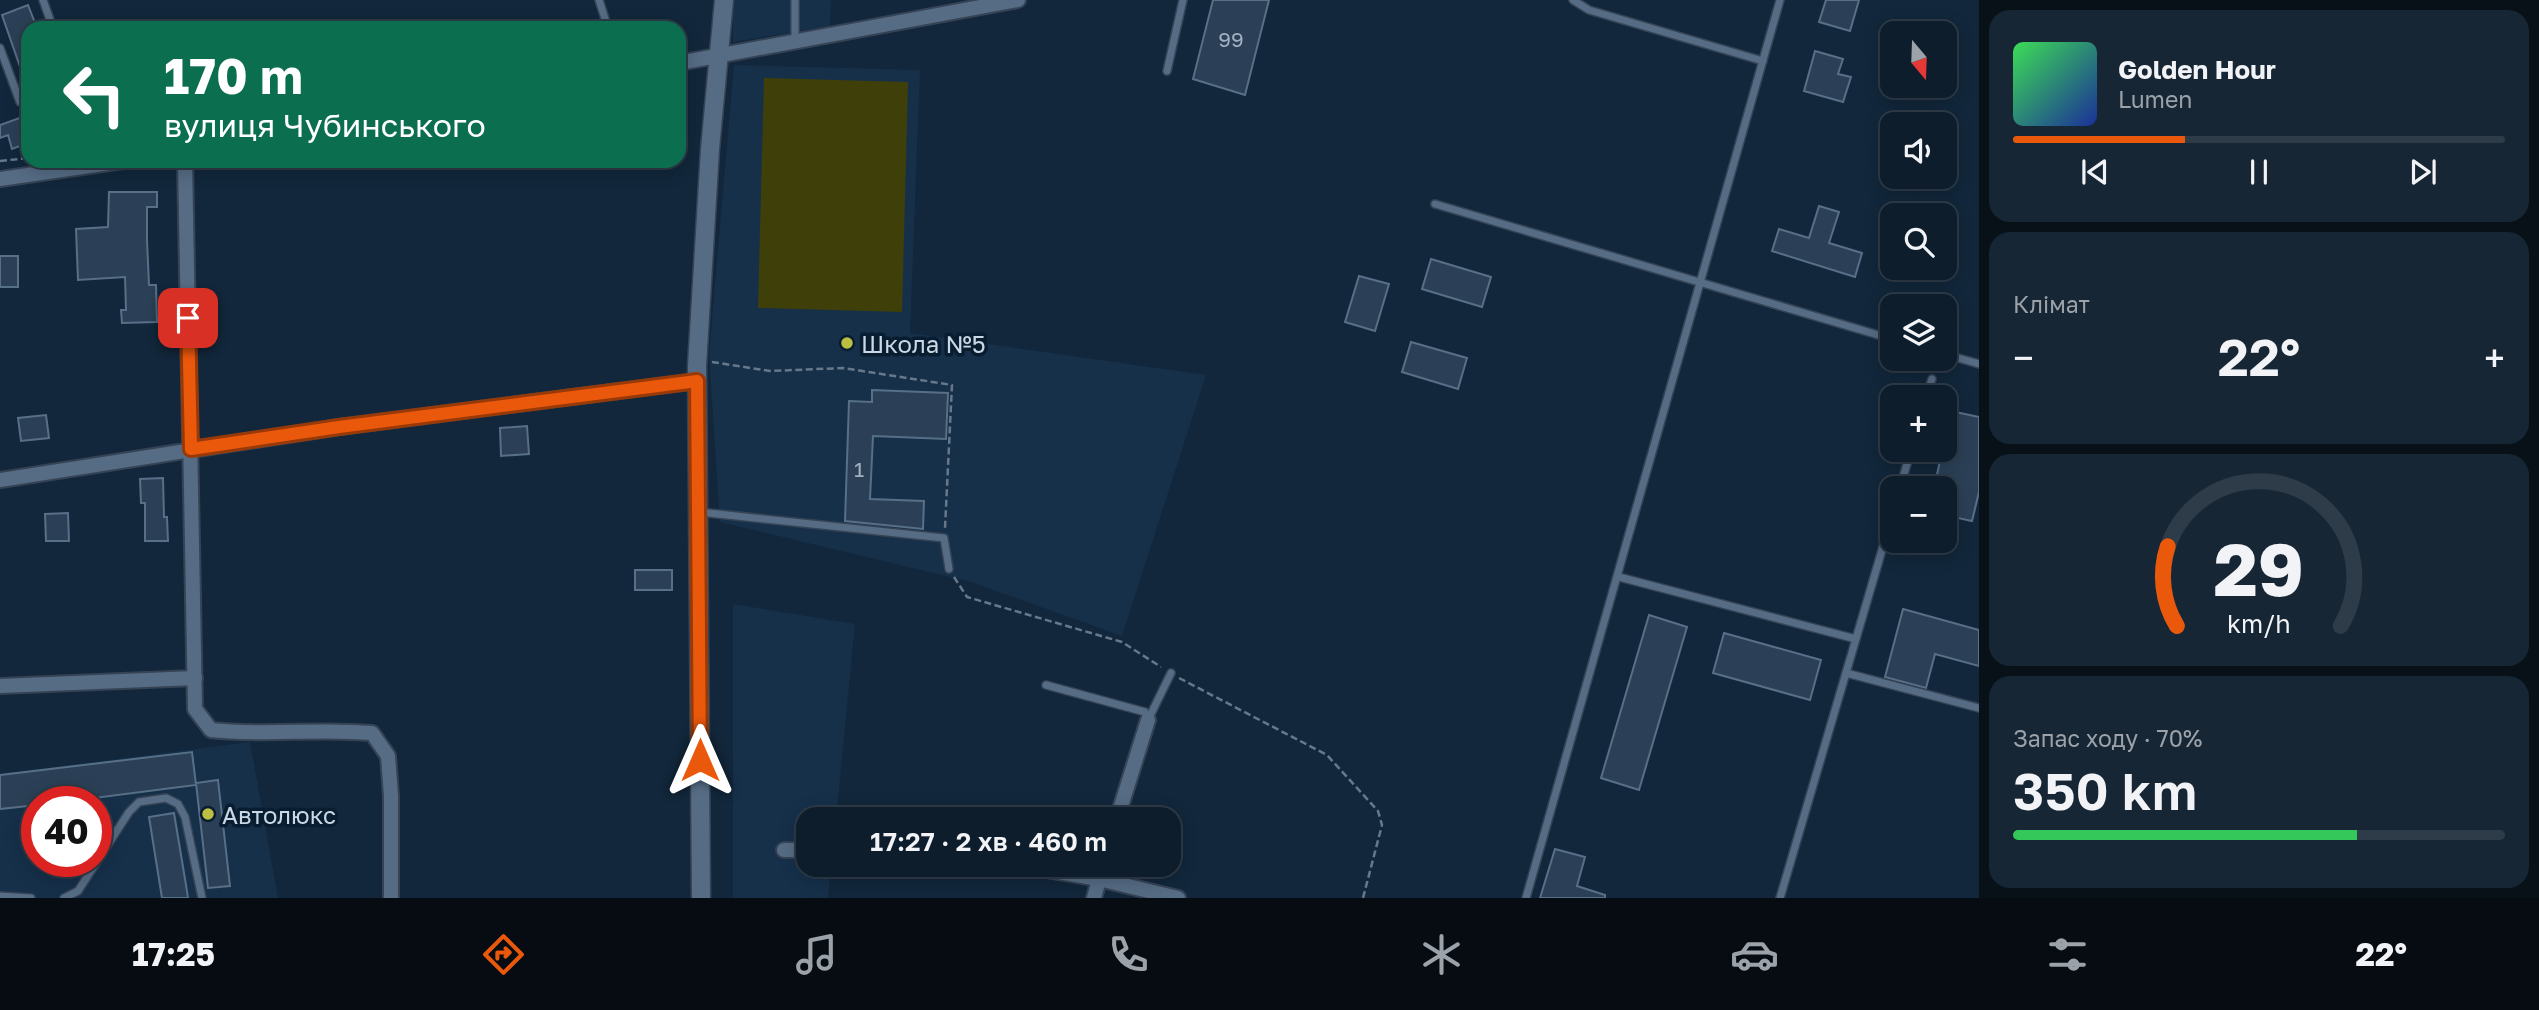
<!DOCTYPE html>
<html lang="uk">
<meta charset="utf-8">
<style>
:root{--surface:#0e1d2c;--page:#172634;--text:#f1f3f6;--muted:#9ba2a9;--line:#2e3b48;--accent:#ea580c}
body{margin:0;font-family:"Golos Text",sans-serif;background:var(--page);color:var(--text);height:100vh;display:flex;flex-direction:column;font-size:26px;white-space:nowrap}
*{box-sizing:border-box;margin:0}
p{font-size:23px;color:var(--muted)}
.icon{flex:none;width:38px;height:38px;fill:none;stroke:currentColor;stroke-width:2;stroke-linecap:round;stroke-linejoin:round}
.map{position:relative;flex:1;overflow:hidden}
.sheet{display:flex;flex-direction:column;gap:10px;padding:10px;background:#081018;width:560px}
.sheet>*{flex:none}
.banner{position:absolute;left:21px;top:21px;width:665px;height:147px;border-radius:21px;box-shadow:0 4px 18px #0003,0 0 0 2px var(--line);background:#0b6e4f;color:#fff;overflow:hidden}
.needle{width:46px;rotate:161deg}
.tools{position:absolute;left:1880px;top:21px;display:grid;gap:14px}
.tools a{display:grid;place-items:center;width:77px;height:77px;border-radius:14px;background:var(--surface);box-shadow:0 4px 18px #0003,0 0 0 2px var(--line);font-size:35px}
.speed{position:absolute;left:21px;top:786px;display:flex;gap:14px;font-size:35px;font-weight:700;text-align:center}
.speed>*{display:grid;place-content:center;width:91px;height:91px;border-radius:50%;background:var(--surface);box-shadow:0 4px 18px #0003,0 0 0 2px var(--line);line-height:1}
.speed .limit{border:10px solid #d22;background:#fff;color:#111}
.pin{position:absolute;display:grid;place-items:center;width:60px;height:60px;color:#fff;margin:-30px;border-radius:14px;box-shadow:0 4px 10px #0006}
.me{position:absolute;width:77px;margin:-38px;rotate:0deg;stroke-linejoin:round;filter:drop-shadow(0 0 5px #0008)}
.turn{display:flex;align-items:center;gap:24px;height:147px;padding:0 28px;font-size:32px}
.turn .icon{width:91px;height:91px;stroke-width:2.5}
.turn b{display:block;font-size:49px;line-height:60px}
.big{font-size:52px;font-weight:600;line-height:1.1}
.sheet .tile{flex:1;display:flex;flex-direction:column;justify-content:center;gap:10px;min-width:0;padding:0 24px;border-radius:21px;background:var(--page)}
.sheet .dial{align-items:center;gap:0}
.dial svg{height:182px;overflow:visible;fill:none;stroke:var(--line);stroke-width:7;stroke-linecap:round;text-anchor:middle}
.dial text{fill:var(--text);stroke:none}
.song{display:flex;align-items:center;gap:21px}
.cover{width:84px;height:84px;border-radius:10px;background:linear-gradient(135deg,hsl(130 70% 55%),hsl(230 70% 35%))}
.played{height:7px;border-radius:4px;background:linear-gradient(90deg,var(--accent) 35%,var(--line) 35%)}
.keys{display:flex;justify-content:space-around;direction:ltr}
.heat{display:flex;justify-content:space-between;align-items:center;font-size:38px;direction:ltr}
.charge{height:10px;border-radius:5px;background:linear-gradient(90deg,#34c759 70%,var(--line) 0)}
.trip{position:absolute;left:796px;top:807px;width:385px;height:70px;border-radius:21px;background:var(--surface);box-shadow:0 4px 18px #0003,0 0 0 2px var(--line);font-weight:600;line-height:70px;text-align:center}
.menu{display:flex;height:112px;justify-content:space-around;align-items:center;background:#060c12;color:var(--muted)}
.menu .icon{width:49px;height:49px}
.menu .current{color:var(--accent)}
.menu b{font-size:32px;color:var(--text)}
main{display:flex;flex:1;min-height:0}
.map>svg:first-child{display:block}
.built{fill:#16304a;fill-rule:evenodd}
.green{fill:#3f3f09}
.building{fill:#2b4056;stroke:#586f88;stroke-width:2}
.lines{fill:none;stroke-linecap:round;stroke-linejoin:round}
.service-casing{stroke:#354355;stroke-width:10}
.minor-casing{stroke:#354355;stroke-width:18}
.tertiary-casing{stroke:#354355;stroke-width:21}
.path{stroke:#67788a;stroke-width:2.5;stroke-dasharray:7 3.5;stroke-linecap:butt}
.service{stroke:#556c84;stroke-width:7}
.minor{stroke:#556c84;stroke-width:14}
.tertiary{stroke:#556c84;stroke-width:18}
.route-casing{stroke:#983908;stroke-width:18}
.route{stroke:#ea580c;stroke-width:12}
.poi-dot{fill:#bdbf43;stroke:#091d31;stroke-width:2.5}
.labels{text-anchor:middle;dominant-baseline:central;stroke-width:7;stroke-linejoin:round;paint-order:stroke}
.number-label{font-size:21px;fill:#a2b1c1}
.poi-label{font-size:24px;fill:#cad7e5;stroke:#091d31;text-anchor:start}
</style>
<main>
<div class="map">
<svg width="1979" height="898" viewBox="0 0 1979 898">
<rect width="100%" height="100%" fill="#12273b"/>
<!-- built -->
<g class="built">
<path d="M733 0H831L830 26 733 42Z"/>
<path d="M734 65 920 70 910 333 1206 375 1122 636 971 582 720 522 709 354Z"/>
<path d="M733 604 855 624 836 819H808V864L831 865 828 898H733Z"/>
<path d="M250 742 278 898H0V774ZM37 802H96V861H37Z"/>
</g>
<!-- green -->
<path class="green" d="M764 78 908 82 902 312 758 308Z"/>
<!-- building -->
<g class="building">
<path d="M1213 0H1269L1245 95 1193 79Z"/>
<path d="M1826 0H1859L1850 31 1819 22Z"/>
<path d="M28 5 37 28H28L26 84 2 15Z"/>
<path d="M1815 51 1843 59 1838 74 1851 77 1843 102 1804 91Z"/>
<path d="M28 115V143L12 149 8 135 0 138V125Z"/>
<path d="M109 192H157V207H147V240L149 285H156L157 322 122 323 121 310H126L125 277 78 280 76 229 108 227Z"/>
<path d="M1819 206 1839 212 1829 243 1862 253 1855 277 1772 251 1779 229 1809 238Z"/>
<rect x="0" y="256" width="18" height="31"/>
<path d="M1431 259 1491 277 1482 307 1422 289Z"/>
<path d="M1359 276 1389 284 1375 331 1345 322Z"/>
<path d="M1411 342 1467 358 1458 389 1402 372Z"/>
<path d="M872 390 948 393 946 439 873 436 870 499 924 501 923 529 845 521 849 401 872 402Z"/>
<path d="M1951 411 1979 417V492L1972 521 1944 515V488H1934Z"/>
<path d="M46 415 49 438 21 441 18 418Z"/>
<path d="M527 426 529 454 501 456 500 428Z"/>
<path d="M163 478 164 517H167L168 541H145V503H141L140 479Z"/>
<path d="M68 513 69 541H46L45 514Z"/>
<rect x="635" y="570" width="37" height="20"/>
<path d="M1903 609 1979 630V666L1935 654 1926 688 1885 677Z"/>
<path d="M1649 615 1687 627 1639 790 1601 778Z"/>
<path d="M1724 633 1821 660 1810 700 1713 673Z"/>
<path d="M192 752 196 785 63 802H37V805L0 809V775Z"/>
<path d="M218 780 230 886 208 888 196 783Z"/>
<path d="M174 813 186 885 188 898H162L149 817Z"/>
<path d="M1555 849 1585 857 1577 886 1605 895V898H1540Z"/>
</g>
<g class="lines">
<!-- service casing -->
<g class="service-casing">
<g id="service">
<path d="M43 0 53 28"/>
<path d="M599 0 608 28"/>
<path d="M795 0V41"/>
<path d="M1573 0 1589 10 1763 61"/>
<path d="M0 48 20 102"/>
<path d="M1167 71 1183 0"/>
<path d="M1435 204 1892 339"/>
<path d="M1944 354 1979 364"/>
<path d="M1926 397 1932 379"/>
<path d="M1900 488 1911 450"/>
<path d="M699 512 944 538 949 569"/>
<path d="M1619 577 1856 639"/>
<path d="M1846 673 1979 708"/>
<path d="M1046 685 1145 712 1148 720"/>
<path d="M1148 720 1171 673"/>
<path d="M0 896 31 898"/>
<path d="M64 898 78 891 129 812 139 802 166 798 178 804 185 817 202 898"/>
<path d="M1526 898 1780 0"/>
<path d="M1780 898 1892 516"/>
</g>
</g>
<!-- minor casing -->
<g class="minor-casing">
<g id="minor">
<path d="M679 63 1018 0"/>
<path d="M185 161 195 709 211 730C265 736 318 728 372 733L388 756 391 796V898"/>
<path d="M0 179 123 161"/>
<path d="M0 480 339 427 697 381"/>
<path d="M0 686 195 678"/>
<path d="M1117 819 1148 720"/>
<path d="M784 850H808"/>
<path d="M1012 864 1099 879 1178 898"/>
<path d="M1094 898 1103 864"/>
</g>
</g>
<!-- tertiary casing -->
<g class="tertiary-casing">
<path id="tertiary" d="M701 898 697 366 710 149 724 0"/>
</g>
<!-- path -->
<g class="path">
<path d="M0 161 28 158"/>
<path d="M712 362 770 371 843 368 952 385 945 528"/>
<path d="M954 577 967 597 1122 642 1161 667"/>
<path d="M1179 678 1327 755 1378 811 1382 825 1363 898"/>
</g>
<!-- service -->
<use href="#service" class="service"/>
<!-- minor -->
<use href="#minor" class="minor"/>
<!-- tertiary -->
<use href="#tertiary" class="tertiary"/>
</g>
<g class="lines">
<!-- route casing -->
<g class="route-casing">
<path id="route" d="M188 318 191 449 339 427 697 381 700 760"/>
</g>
<!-- route -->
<use href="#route" class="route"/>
</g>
<!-- markers -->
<g class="poi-dot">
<circle cx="847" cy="343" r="7"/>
<circle cx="208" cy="814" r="7"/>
</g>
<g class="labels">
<!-- number labels -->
<g class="number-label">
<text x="1231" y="39">99</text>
<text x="859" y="469">1</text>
</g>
<!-- poi labels -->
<g class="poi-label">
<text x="861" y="343">Школа №5</text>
<text x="222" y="814">Автолюкс</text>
</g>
</g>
</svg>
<div class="tools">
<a><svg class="needle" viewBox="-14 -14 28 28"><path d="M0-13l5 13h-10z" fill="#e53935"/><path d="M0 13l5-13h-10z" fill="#9ba2a9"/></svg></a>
<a><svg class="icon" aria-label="sound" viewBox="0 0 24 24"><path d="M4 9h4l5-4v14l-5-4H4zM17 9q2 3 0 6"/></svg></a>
<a><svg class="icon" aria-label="search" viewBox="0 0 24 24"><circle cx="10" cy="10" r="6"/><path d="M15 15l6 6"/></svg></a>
<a><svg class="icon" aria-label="layers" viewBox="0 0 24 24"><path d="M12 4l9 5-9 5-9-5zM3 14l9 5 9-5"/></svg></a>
<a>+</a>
<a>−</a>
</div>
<div class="speed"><div class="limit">40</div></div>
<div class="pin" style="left:188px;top:318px;background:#d93025"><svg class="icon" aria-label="arrive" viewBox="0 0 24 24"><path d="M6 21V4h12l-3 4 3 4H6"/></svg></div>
<svg class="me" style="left:700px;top:760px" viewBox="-20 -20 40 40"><path d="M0-17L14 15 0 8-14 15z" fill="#ea580c" stroke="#fff" stroke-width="4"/></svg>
<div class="trip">17:27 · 2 хв · 460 m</div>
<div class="banner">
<div class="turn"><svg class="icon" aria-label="left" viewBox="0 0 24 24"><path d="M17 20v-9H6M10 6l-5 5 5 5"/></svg><div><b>170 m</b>вулиця Чубинського</div></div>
</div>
</div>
<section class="sheet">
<div class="tile">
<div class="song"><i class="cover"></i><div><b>Golden Hour</b><p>Lumen</p></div></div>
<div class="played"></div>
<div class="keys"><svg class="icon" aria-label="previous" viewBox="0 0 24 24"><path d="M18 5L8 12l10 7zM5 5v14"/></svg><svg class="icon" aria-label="pause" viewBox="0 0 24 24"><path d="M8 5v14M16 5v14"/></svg><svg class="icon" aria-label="next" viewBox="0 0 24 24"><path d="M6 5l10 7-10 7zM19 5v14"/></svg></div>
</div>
<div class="tile"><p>Клімат</p>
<div class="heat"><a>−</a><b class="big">22°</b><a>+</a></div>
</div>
<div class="tile dial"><svg viewBox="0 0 100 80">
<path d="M14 69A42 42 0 1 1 86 69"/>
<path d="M14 69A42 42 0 0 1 10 34" stroke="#ea580c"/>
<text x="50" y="56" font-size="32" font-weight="700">29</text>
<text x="50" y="72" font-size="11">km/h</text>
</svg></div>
<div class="tile"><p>Запас ходу · 70%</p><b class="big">350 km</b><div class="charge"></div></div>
</section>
</main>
<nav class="menu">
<b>17:25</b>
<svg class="icon current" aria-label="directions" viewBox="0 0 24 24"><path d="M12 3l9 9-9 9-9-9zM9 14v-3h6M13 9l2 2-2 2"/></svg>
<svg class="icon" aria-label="music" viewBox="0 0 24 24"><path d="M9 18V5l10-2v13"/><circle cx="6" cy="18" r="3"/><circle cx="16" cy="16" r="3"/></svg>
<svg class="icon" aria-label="phone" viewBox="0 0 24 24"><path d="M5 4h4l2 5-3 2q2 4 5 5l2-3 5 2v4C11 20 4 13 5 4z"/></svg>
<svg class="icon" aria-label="climate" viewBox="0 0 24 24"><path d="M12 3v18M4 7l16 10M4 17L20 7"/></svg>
<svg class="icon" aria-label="car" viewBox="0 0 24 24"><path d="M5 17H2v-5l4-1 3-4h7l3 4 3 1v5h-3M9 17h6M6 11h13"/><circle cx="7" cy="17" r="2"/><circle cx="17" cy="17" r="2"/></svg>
<svg class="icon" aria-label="filters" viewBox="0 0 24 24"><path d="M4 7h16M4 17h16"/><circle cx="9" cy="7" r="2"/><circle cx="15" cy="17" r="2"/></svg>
<b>22°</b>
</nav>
